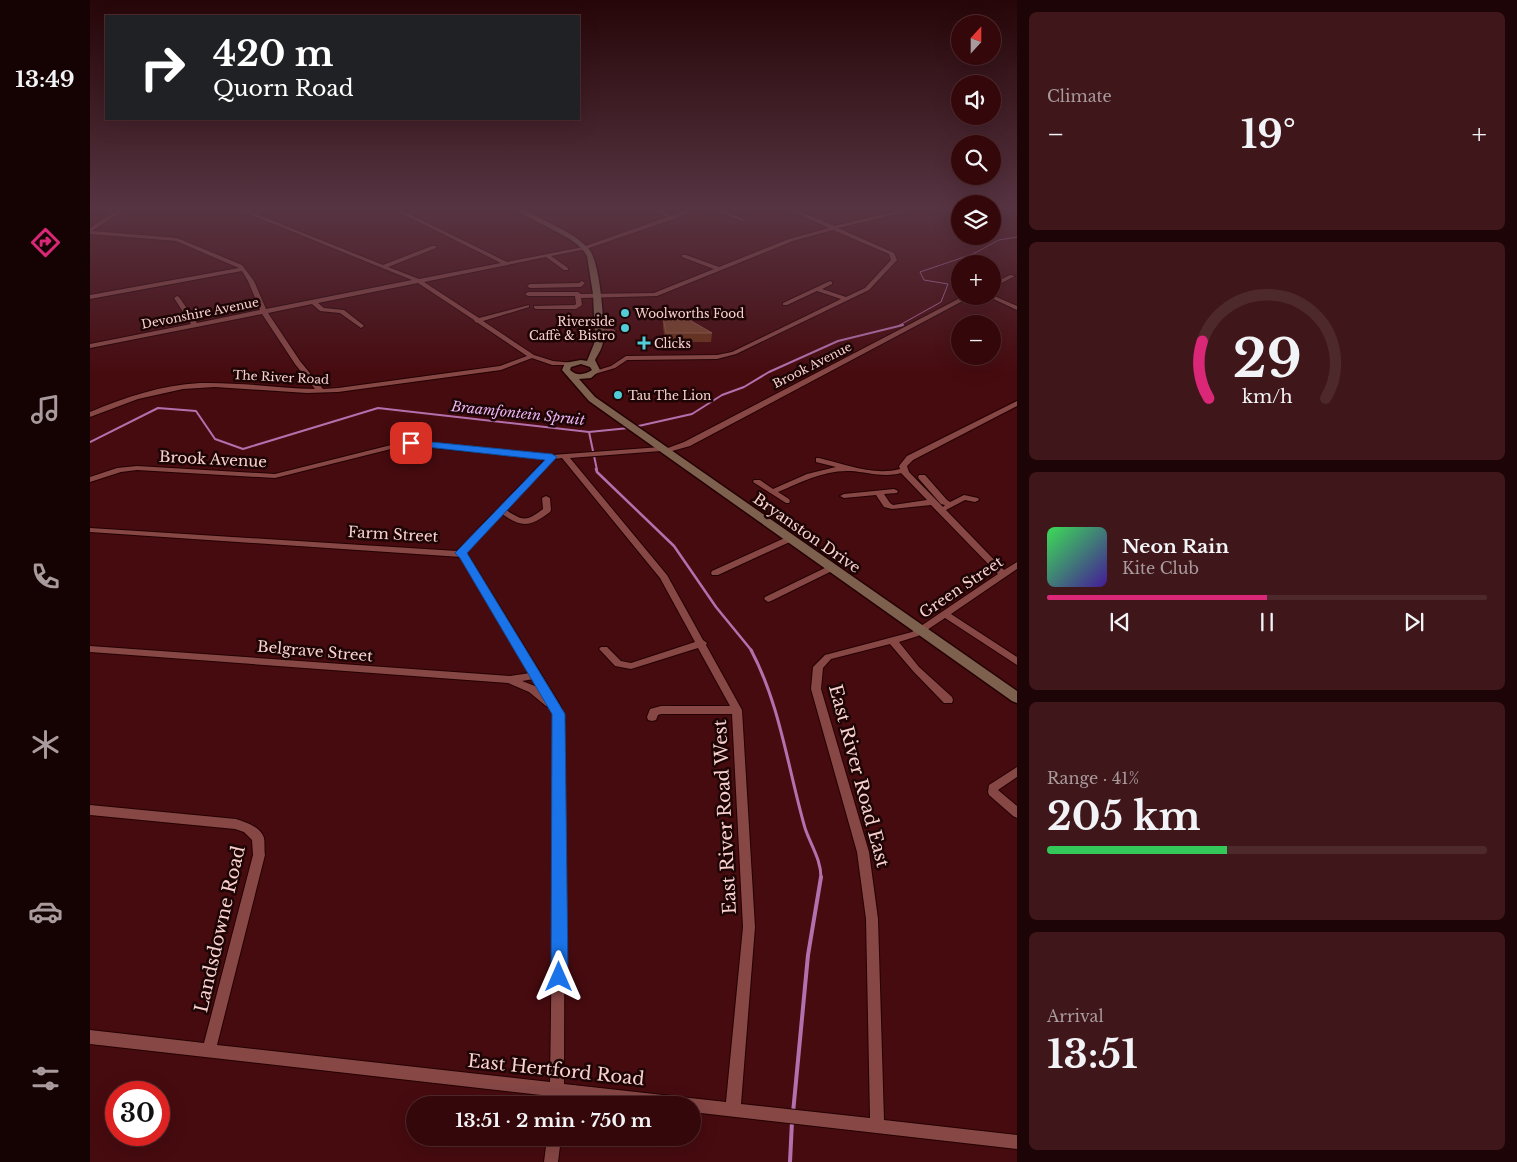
<!DOCTYPE html>
<meta charset="utf-8">
<style>
:root{--surface:#34080b;--page:#3f1619;--text:#f1f3f6;--muted:#a99a9d;--line:#4e292c;--accent:#db2777}
body{margin:0;font-family:"Libre Baskerville",serif;background:var(--page);color:var(--text);height:100vh;display:flex;flex-direction:column;font-size:19px;white-space:nowrap}
*{box-sizing:border-box;margin:0}
p{font-size:16px;color:var(--muted)}
.icon{flex:none;width:28px;height:28px;fill:none;stroke:currentColor;stroke-width:2;stroke-linecap:round;stroke-linejoin:round}
.map{position:relative;flex:1;overflow:hidden}
.sheet{display:flex;flex-direction:column;gap:12px;padding:12px;background:#1d0406;width:500px}
.sheet>*{flex:none}
.banner{position:absolute;left:15px;top:15px;width:475px;height:105px;border-radius:0px;box-shadow:0 5px 20px #0002,0 0 0 1px var(--line);background:#202124;color:#fff;overflow:hidden}
.needle{width:32px;rotate:21deg}
.buttons{position:absolute;left:861px;top:15px;display:grid;gap:10px}
.buttons a{display:grid;place-items:center;width:50px;height:50px;border-radius:50%;background:var(--surface);box-shadow:0 5px 20px #0002,0 0 0 1px var(--line);font-size:25px}
.speed{position:absolute;left:15px;top:1081px;display:flex;gap:10px;font-size:25px;font-weight:700;text-align:center}
.speed>*{display:grid;place-content:center;width:65px;height:65px;border-radius:50%;background:var(--surface);box-shadow:0 5px 20px #0002,0 0 0 1px var(--line);line-height:1}
.speed .limit{border:8px solid #d22;background:#fff;color:#111}
.pin{position:absolute;display:grid;place-items:center;width:42px;height:42px;color:#fff;margin:-21px;border-radius:10px;box-shadow:0 2px 8px #0006}
.me{position:absolute;width:55px;margin:-28px;rotate:0deg;stroke-linejoin:round;filter:drop-shadow(0 0 4px #0008)}
.turn{display:flex;align-items:center;gap:18px;height:105px;padding:0 25px;font-size:22px}
.turn .icon{width:65px;height:65px;stroke-width:2.5}
.turn b{display:block;font-size:35px;line-height:42px}
.big{font-size:38px;font-weight:800;line-height:1.1}
.sheet .tile{flex:1;display:flex;flex-direction:column;justify-content:center;gap:8px;min-width:0;padding:0 18px;border-radius:8px;background:var(--page)}
.sheet .dial{align-items:center;gap:0}
.dial svg{height:130px;overflow:visible;fill:none;stroke:var(--line);stroke-width:7;stroke-linecap:round;text-anchor:middle}
.dial text{fill:var(--text);stroke:none}
.song{display:flex;align-items:center;gap:15px}
.cover{width:60px;height:60px;border-radius:8px;background:linear-gradient(135deg,hsl(130 70% 55%),hsl(260 70% 35%))}
.played{height:5px;border-radius:2px;background:linear-gradient(90deg,var(--accent) 50%,var(--line) 50%)}
.keys{display:flex;justify-content:space-around;direction:ltr}
.heat{display:flex;justify-content:space-between;align-items:center;font-size:28px;direction:ltr}
.charge{height:8px;border-radius:4px;background:linear-gradient(90deg,#34c759 41%,var(--line) 0)}
.trip{position:absolute;left:316px;top:1096px;width:295px;height:50px;border-radius:25px;background:var(--surface);box-shadow:0 5px 20px #0002,0 0 0 1px var(--line);font-weight:800;line-height:50px;text-align:center}
main{display:flex;flex:1;min-height:0}
.dock{display:flex;flex-direction:column;width:90px;justify-content:space-around;align-items:center;background:#150304;color:var(--muted)}
.dock .icon{width:35px;height:35px}
.dock .current{color:var(--accent)}
.dock b{font-size:22px;color:var(--text)}
.map>svg:first-child{display:block}
.lines{fill:none;stroke-linecap:round;stroke-linejoin:round}
.stream-far4{stroke:#b271ad;stroke-width:1}
.stream-far3{stroke:#b271ad;stroke-width:2}
.stream-far2{stroke:#b271ad;stroke-width:2.5}
.stream-far1{stroke:#b271ad;stroke-width:3}
.stream{stroke:#b271ad;stroke-width:4}
.street-casing{stroke:#240002;stroke-width:2}
.secondary-casing{stroke:#240002;stroke-width:3}
.street{fill:#864745;fill-rule:evenodd}
.secondary{fill:#7d604e;fill-rule:evenodd}
.wall{fill:#68331c}
.building{fill:#78442f;stroke:#8c5a48}
.route{fill:#1a73e8;stroke:#114b97}
.poi-dot{fill:#52ccd6;stroke:#1d0505;stroke-width:2}
.labels{text-anchor:middle;dominant-baseline:central;stroke-width:5;stroke-linejoin:round;paint-order:stroke}
.far-street-label{font-size:12px;fill:#f9d2d0;stroke:#1d0505}
.far-poi-label{font-size:12px;fill:#f9d2d0;stroke:#1d0505;text-anchor:start}
.far-water-label{font-size:14px;font-style:italic;fill:#efb5f7;stroke:#1d0505}
.street-label{font-size:15px;fill:#f9d2d0;stroke:#1d0505}
.near-street-label{font-size:18px;fill:#f9d2d0;stroke:#1d0505}
</style>
<main>
<nav class="dock">
<b>13:49</b>
<svg class="icon current" aria-label="directions" viewBox="0 0 24 24"><path d="M12 3l9 9-9 9-9-9zM9 14v-3h6M13 9l2 2-2 2"/></svg>
<svg class="icon" aria-label="music" viewBox="0 0 24 24"><path d="M9 18V5l10-2v13"/><circle cx="6" cy="18" r="3"/><circle cx="16" cy="16" r="3"/></svg>
<svg class="icon" aria-label="phone" viewBox="0 0 24 24"><path d="M5 4h4l2 5-3 2q2 4 5 5l2-3 5 2v4C11 20 4 13 5 4z"/></svg>
<svg class="icon" aria-label="climate" viewBox="0 0 24 24"><path d="M12 3v18M4 7l16 10M4 17L20 7"/></svg>
<svg class="icon" aria-label="car" viewBox="0 0 24 24"><path d="M5 17H2v-5l4-1 3-4h7l3 4 3 1v5h-3M9 17h6M6 11h13"/><circle cx="7" cy="17" r="2"/><circle cx="17" cy="17" r="2"/></svg>
<svg class="icon" aria-label="filters" viewBox="0 0 24 24"><path d="M4 7h16M4 17h16"/><circle cx="9" cy="7" r="2"/><circle cx="15" cy="17" r="2"/></svg>
</nav>
<div class="map">
<svg width="927" height="1162" viewBox="0 0 927 1162">
<rect width="100%" height="100%" fill="#460b0f"/>
<g class="lines">
<!-- stream-far4 -->
<path class="stream-far4" d="M808 326 851 302 858 284 834 280 830 272 883 254 909 240 927 237"/>
<!-- stream-far3 -->
<g class="stream-far3">
<path d="M544 427 602 414 632 395 654 387 679 372 748 341 813 325"/>
<path d="M499 432 507 470"/>
<path d="M0 442 68 408 106 411 125 439 153 449 288 408 499 432 539 428"/>
</g>
<!-- stream-far2 -->
<path class="stream-far2" d="M506 469 507 472 584 546 626 607 662 651"/>
<!-- stream-far1 -->
<path class="stream-far1" d="M661 650C690 704 698 769 715 828 721 846 731 859 731 878"/>
<!-- stream -->
<g class="stream">
<path d="M703 1113 718 955 731 877"/>
<path d="M700 1162 702 1121"/>
</g>
<!-- street casing -->
<g class="street-casing">
<g id="street">
<path d="M27 210H33L2 231 87 238 152 265 164 281 176 309 322 280 149 210H156L293 265 342 246H346V248L298 267 329 279 411 263 305 210H311L417 262 493 247 577 217 565 210H571L581 216 596 210H604L584 219 496 249 461 256 478 268V270H474L456 257 334 282 389 318 439 305V307L393 321 444 355 463 361 484 363V365H462L442 358 411 370 248 392 217 393 125 387 93 389 48 399 0 417V412C35 397 72 385 110 383 149 382 187 388 225 389L205 364 172 314 0 348V344L101 324 84 298 87 296 89 297 107 323 170 310 158 281 152 271 0 299V295L149 268 86 241 0 234V228ZM328 283 384 320 385 322 388 323 437 356 410 366 248 388 233 389 210 361 178 313 222 304 230 311 250 313 271 328 274 326 273 325 254 310 234 308 228 303Z"/>
<path d="M623 210H631L656 220 652 221Z"/>
<path d="M700 210H707L744 226 813 210H823L748 228 804 253 807 260 779 290 646 354 627 359 537 360 525 368 505 374 502 372 521 366 536 356 627 355 642 352 751 299 727 291 697 305H693V303L740 281 742 282V284L732 289 756 297 775 288 801 260 799 254 743 230 703 241 567 296 491 298 492 305 486 309H446L444 308V306L485 305 486 304 485 296H438L435 294 438 292H488L491 294 564 293 624 269 592 257V255H596L629 267 699 239 739 228Z"/>
<path d="M920 275 925 276 902 288V284Z"/>
<path d="M492 281 495 283 491 287 440 288 437 286 440 284 489 283Z"/>
<path d="M902 295 927 306V310L897 296H902Z"/>
<path d="M874 296H882L600 446 575 453 571 451 480 458 577 575 613 640 617 643 616 645 652 710 665 927 651 1104 780 1118 776 919 767 852 721 689 723 667 735 655 822 632 908 574 841 505 802 509 794 507 786 495 754 498 750 496 754 494 804 489 808 491 807 493 794 494 800 503 803 505 837 500 811 473C793 478 778 472 760 471 734 470 711 482 688 492L699 499 700 501 699 503H696L663 482 664 480H670L683 489 717 474 746 467 726 462V458H729C755 464 783 476 810 469L809 466 817 456 927 401V406L823 460 817 466 819 472 853 507 855 505 851 504 829 479 828 477 829 475H835L857 500 860 502 874 495 888 498 889 500 885 502 875 500 856 510 914 570 927 562V569L861 614 927 657V665L855 618 828 636 809 642 829 667 862 697 863 700 862 703H854L823 671 800 644 741 659 733 668 731 689 779 852 788 919 794 1120 927 1135V1149L602 1112V1105H537L474 1098V1105H460V1096L0 1044V1030L114 1043 163 855 162 840 154 832 145 829 0 815V805L146 819C155 822 171 827 174 838 175 843 174 850 175 855L127 1045 460 1082 465 719 460 707 456 706 439 692 418 683 0 652V646L420 676 440 673 371 557 0 532V528L367 551 456 459 317 445 185 478 47 470 31 472 0 482V477L27 468 47 466 185 474 317 441 462 455 571 447 575 449 594 442ZM472 458 570 578 605 642 541 663 531 661 517 647H511L509 649 511 651 525 666 541 669 608 648 640 706H571L560 709 557 717 558 720 562 721 566 720 568 715 571 714H642L653 927 636 1102 474 1084 475 719 470 705 378 555 375 553 412 514C432 528 440 527 460 512L461 510 460 498 456 496 452 498 453 509C436 522 433 521 416 510L464 459ZM444 679 450 690 445 686 432 681Z"/>
<path d="M508 328 523 329 526 331 523 333 506 331 505 330Z"/>
<path d="M699 536 703 539 702 541 628 575H622L621 573 622 571Z"/>
<path d="M741 565 745 568 744 570 681 601 678 602 674 599 675 597Z"/>
<path d="M927 767V777L908 790 927 806V818L923 816 899 795 898 792 899 785Z"/>
<path d="M457 1138H471L468 1162H454Z"/>
</g>
</g>
<!-- secondary casing -->
<g class="secondary-casing">
<path id="secondary" d="M427 210H435C455 222 482 231 498 248 510 259 515 326 513 342 512 349 508 354 505 360L510 370 501 378 489 379 505 397 927 691V703L922 701 499 401 472 370 475 363 491 360 497 361 504 344 505 334 503 294 497 256C486 235 446 225 427 210ZM491 364 500 367 502 370C495 375 486 376 480 370L481 367Z"/>
</g>
<!-- street -->
<use href="#street" class="street"/>
<!-- secondary -->
<use href="#secondary" class="secondary"/>
</g>
<!-- wall -->
<path class="wall" d="M573 318 622 333 621 342H575L573 327Z"/>
<!-- building -->
<path class="building" d="M573 318H596L622 333H576Z"/>
<!-- sky -->
<linearGradient id="sky" x2="0" y2="1"><stop stop-color="#260608"/><stop offset="0.56" stop-color="#573442"/><stop offset="1" stop-color="#573442" stop-opacity="0"/></linearGradient>
<rect width="927" height="373" fill="url(#sky)"/>
<!-- route -->
<path class="route" d="M321 440 462 454 467 457 377 553 475 714 478 977 475 983 469 985 463 983 461 977 462 714 370 558 365 553 455 460 318 445V441Z"/>
<!-- markers -->
<g class="poi-dot">
<circle cx="535" cy="313" r="5"/>
<circle cx="535" cy="328" r="5"/>
<path d="M551.5 335.5h5v5h5v5h-5v5h-5v-5h-5v-5h5z"/>
<circle cx="528" cy="395" r="5"/>
</g>
<g class="labels">
<!-- far-street labels -->
<g class="far-street-label">
<text transform="translate(110 313) rotate(-11)">Devonshire Avenue</text>
<text transform="translate(722 365) rotate(-27)">Brook Avenue</text>
<text transform="translate(191 377) rotate(3)">The River Road</text>
</g>
<!-- far-poi labels -->
<g class="far-poi-label">
<text x="545" y="313">Woolworths Food</text>
<text x="525" y="321" text-anchor="end">Riverside<tspan x="525" dy="14">Caffè &amp; Bistro</tspan></text>
<text x="564" y="343">Clicks</text>
<text x="538" y="395">Tau The Lion</text>
</g>
<!-- far-water labels -->
<g class="far-water-label">
<text transform="translate(428 413) rotate(6)">Braamfontein Spruit</text>
</g>
<!-- street labels -->
<g class="street-label">
<text transform="translate(123 459) rotate(3)">Brook Avenue</text>
<text transform="translate(717 533) rotate(35)">Bryanston Drive</text>
<text transform="translate(303 534) rotate(3)">Farm Street</text>
<text transform="translate(871 587) rotate(-34)">Green Street</text>
<text transform="translate(225 651) rotate(5)">Belgrave Street</text>
</g>
<!-- near-street labels -->
<g class="near-street-label">
<text transform="translate(769 776) rotate(75)">East River Road East</text>
<text transform="translate(635 817) rotate(-93)">East River Road West</text>
<text transform="translate(130 929) rotate(-77)">Landsdowne Road</text>
<text transform="translate(466 1070) rotate(6)">East Hertford Road</text>
</g>
</g>
</svg>
<div class="buttons">
<a><svg class="needle" viewBox="-14 -14 28 28"><path d="M0-13l5 13h-10z" fill="#e53935"/><path d="M0 13l5-13h-10z" fill="#a99a9d"/></svg></a>
<a><svg class="icon" aria-label="sound" viewBox="0 0 24 24"><path d="M4 9h4l5-4v14l-5-4H4zM17 9q2 3 0 6"/></svg></a>
<a><svg class="icon" aria-label="search" viewBox="0 0 24 24"><circle cx="10" cy="10" r="6"/><path d="M15 15l6 6"/></svg></a>
<a><svg class="icon" aria-label="layers" viewBox="0 0 24 24"><path d="M12 4l9 5-9 5-9-5zM3 14l9 5 9-5"/></svg></a>
<a>+</a>
<a>−</a>
</div>
<div class="speed"><div class="limit">30</div></div>
<div class="pin" style="left:321px;top:443px;background:#d93025"><svg class="icon" aria-label="arrive" viewBox="0 0 24 24"><path d="M6 21V4h12l-3 4 3 4H6"/></svg></div>
<svg class="me" style="left:469px;top:977px" viewBox="-20 -20 40 40"><path d="M0-17L14 15 0 8-14 15z" fill="#1a73e8" stroke="#fff" stroke-width="4"/></svg>
<div class="trip">13:51 · 2 min · 750 m</div>
<div class="banner">
<div class="turn"><svg class="icon" aria-label="right" viewBox="0 0 24 24"><path d="M7 20v-9h11M14 6l5 5-5 5"/></svg><div><b>420 m</b>Quorn Road</div></div>
</div>
</div>
<section class="sheet">
<div class="tile"><p>Climate</p>
<div class="heat"><a>−</a><b class="big">19°</b><a>+</a></div>
</div>
<div class="tile dial"><svg viewBox="0 0 100 80">
<path d="M14 69A42 42 0 1 1 86 69"/>
<path d="M14 69A42 42 0 0 1 10 34" stroke="#db2777"/>
<text x="50" y="56" font-size="32" font-weight="700">29</text>
<text x="50" y="72" font-size="11">km/h</text>
</svg></div>
<div class="tile">
<div class="song"><i class="cover"></i><div><b>Neon Rain</b><p>Kite Club</p></div></div>
<div class="played"></div>
<div class="keys"><svg class="icon" aria-label="previous" viewBox="0 0 24 24"><path d="M18 5L8 12l10 7zM5 5v14"/></svg><svg class="icon" aria-label="pause" viewBox="0 0 24 24"><path d="M8 5v14M16 5v14"/></svg><svg class="icon" aria-label="next" viewBox="0 0 24 24"><path d="M6 5l10 7-10 7zM19 5v14"/></svg></div>
</div>
<div class="tile"><p>Range · 41%</p><b class="big">205 km</b><div class="charge"></div></div>
<div class="tile"><p>Arrival</p><b class="big">13:51</b></div>
</section>
</main>
